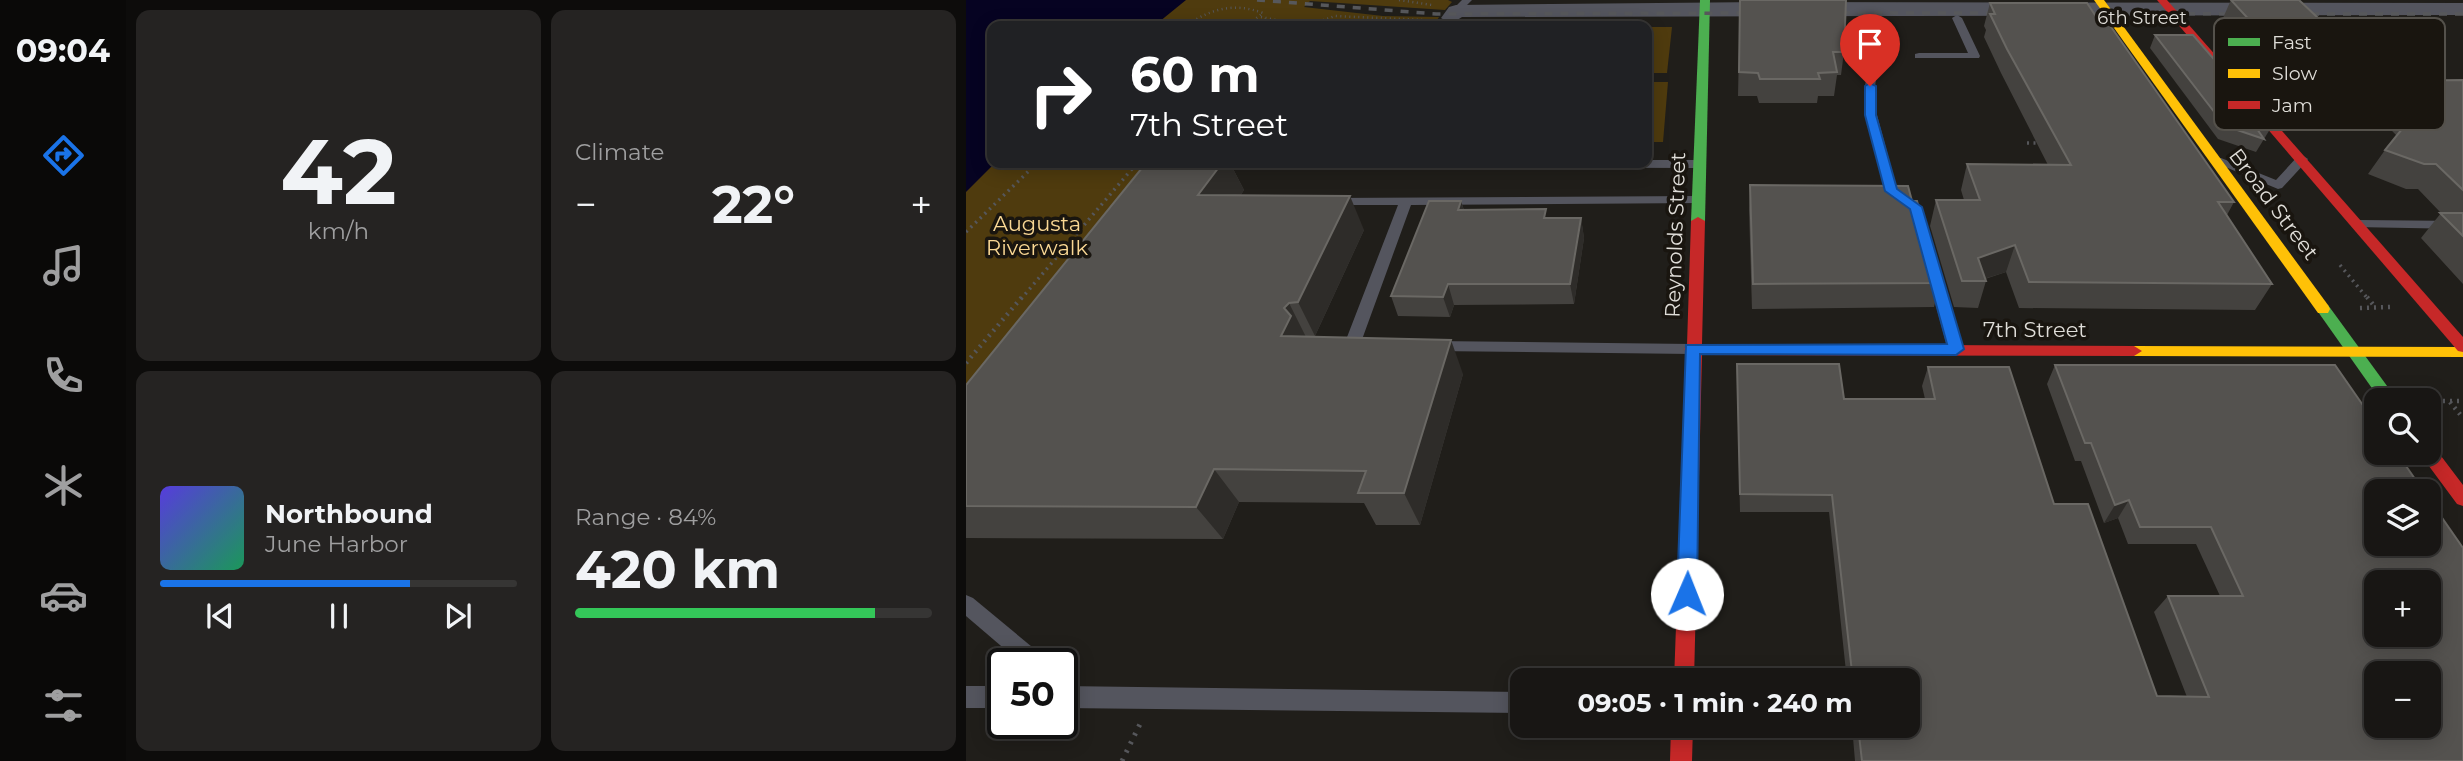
<!DOCTYPE html>
<meta charset="utf-8">
<style>
:root{--surface:#181614;--page:#252322;--text:#f1f3f6;--muted:#9f9fa0;--line:#363534;--accent:#1a73e8}
body{margin:0;font-family:Montserrat,sans-serif;background:var(--page);color:var(--text);height:100vh;display:flex;flex-direction:column;font-size:26px;white-space:nowrap}
*{box-sizing:border-box;margin:0}
p{font-size:23px;color:var(--muted)}
.icon{flex:none;width:38px;height:38px;fill:none;stroke:currentColor;stroke-width:2;stroke-linecap:round;stroke-linejoin:round}
.map{position:relative;flex:1;overflow:hidden}
.sheet{display:flex;flex-direction:column;gap:10px;padding:10px;background:#0d0c0b;width:840px}
.sheet>*{flex:none}
.hud{position:absolute;left:21px;top:21px;width:665px;height:147px;border-radius:14px;box-shadow:0 4px 18px #0003,0 0 0 2px var(--line);background:#202124;color:#fff;overflow:hidden}
.fabs{position:absolute;left:1398px;top:388px;display:grid;gap:14px}
.fabs a{display:grid;place-items:center;width:77px;height:77px;border-radius:14px;background:var(--surface);box-shadow:0 4px 18px #0003,0 0 0 2px var(--line);font-size:35px}
.speed{position:absolute;left:21px;top:648px;display:flex;gap:14px;font-size:35px;font-weight:700;text-align:center}
.speed>*{display:grid;place-content:center;width:91px;height:91px;border-radius:50%;background:var(--surface);box-shadow:0 4px 18px #0003,0 0 0 2px var(--line);line-height:1}
.speed .limit{border:4px solid #111;border-radius:10px;background:#fff;color:#111}
.pin{position:absolute;display:grid;place-items:center;width:60px;height:60px;color:#fff;margin:-72px -30px;border-radius:50% 50% 50% 0;rotate:-45deg;box-shadow:0 0 7px #0007}
.pin .icon{rotate:45deg}
.me{position:absolute;width:77px;margin:-38px;rotate:1deg;stroke-linejoin:round;filter:drop-shadow(0 0 5px #0008)}
.turn{display:flex;align-items:center;gap:24px;height:147px;padding:0 28px;font-size:32px}
.turn .icon{width:91px;height:91px;stroke-width:2.5}
.turn b{display:block;font-size:49px;line-height:60px}
.big{font-size:52px;font-weight:700;line-height:1.1}
.sheet .widget{flex:1;display:flex;flex-direction:column;justify-content:center;gap:10px;min-width:0;padding:0 24px;border-radius:14px;background:var(--page)}
.sheet .dial{align-items:center;gap:0}
.dial b{font-size:91px;line-height:1}
.song{display:flex;align-items:center;gap:21px}
.cover{width:84px;height:84px;border-radius:10px;background:linear-gradient(135deg,hsl(250 70% 55%),hsl(150 70% 35%))}
.played{height:7px;border-radius:4px;background:linear-gradient(90deg,var(--accent) 70%,var(--line) 70%)}
.keys{display:flex;justify-content:space-around;direction:ltr}
.heat{display:flex;justify-content:space-between;align-items:center;font-size:38px;direction:ltr}
.charge{height:10px;border-radius:5px;background:linear-gradient(90deg,#34c759 84%,var(--line) 0)}
.sheet .tiles{flex:1;display:grid;gap:10px;grid-template-columns:repeat(2,1fr)}
.trip{position:absolute;left:544px;top:668px;width:410px;height:70px;border-radius:14px;background:var(--surface);box-shadow:0 4px 18px #0003,0 0 0 2px var(--line);font-weight:700;line-height:70px;text-align:center}
main{display:flex;flex:1;min-height:0}
.menu{display:flex;flex-direction:column;width:126px;justify-content:space-around;align-items:center;background:#0a0908;color:var(--muted)}
.menu .icon{width:49px;height:49px}
.menu .current{color:var(--accent)}
.menu b{font-size:32px;color:var(--text)}
.map>svg:first-child{display:block}
.green{fill:#4f3b0e}
.water{fill:#060322}
.lines{fill:none;stroke-linecap:round;stroke-linejoin:round}
.path-far3{stroke:#56575b;stroke-width:2.5;stroke-dasharray:1 3.5;stroke-linecap:butt}
.path-far2{stroke:#56575b;stroke-width:3.5;stroke-dasharray:2 4.5;stroke-linecap:butt}
.path-far1{stroke:#56575b;stroke-width:4.5;stroke-dasharray:2 5;stroke-linecap:butt}
.path{stroke:#56575b;stroke-width:5;stroke-dasharray:2.5 7;stroke-linecap:butt}
.lane{fill:#54555e;fill-rule:evenodd}
.street{fill:#54555e;fill-rule:evenodd}
.fast{fill:#4caf50;fill-rule:evenodd}
.slow{fill:#ffc107;fill-rule:evenodd}
.jam{fill:#c62828;fill-rule:evenodd}
.rail{stroke:#57585b;stroke-width:3.5;stroke-dasharray:8 8;stroke-linecap:butt}
.wall{fill:#44423f}
.shaded-wall{fill:#2e2c29}
.building{fill:#54524f;stroke:#6a6864;stroke-width:2;fill-rule:evenodd}
.route{fill:#1a73e8;stroke:#114b97;stroke-width:2}
.labels{text-anchor:middle;dominant-baseline:central;stroke-width:7;stroke-linejoin:round;paint-order:stroke}
.far-street-label{font-size:18px;fill:#dfddd8;stroke:#19150f}
.street-label{font-size:21px;fill:#dfddd8;stroke:#19150f}
.park-label{font-size:21px;fill:#fad894;stroke:#19150f}
.key{fill:#19150f;stroke:#54514b;stroke-width:2}
.key-label{font-size:19px;fill:#dfddd8}
</style>
<main>
<nav class="menu">
<b>09:04</b>
<svg class="icon current" aria-label="directions" viewBox="0 0 24 24"><path d="M12 3l9 9-9 9-9-9zM9 14v-3h6M13 9l2 2-2 2"/></svg>
<svg class="icon" aria-label="music" viewBox="0 0 24 24"><path d="M9 18V5l10-2v13"/><circle cx="6" cy="18" r="3"/><circle cx="16" cy="16" r="3"/></svg>
<svg class="icon" aria-label="phone" viewBox="0 0 24 24"><path d="M5 4h4l2 5-3 2q2 4 5 5l2-3 5 2v4C11 20 4 13 5 4z"/></svg>
<svg class="icon" aria-label="climate" viewBox="0 0 24 24"><path d="M12 3v18M4 7l16 10M4 17L20 7"/></svg>
<svg class="icon" aria-label="car" viewBox="0 0 24 24"><path d="M5 17H2v-5l4-1 3-4h7l3 4 3 1v5h-3M9 17h6M6 11h13"/><circle cx="7" cy="17" r="2"/><circle cx="17" cy="17" r="2"/></svg>
<svg class="icon" aria-label="filters" viewBox="0 0 24 24"><path d="M4 7h16M4 17h16"/><circle cx="9" cy="7" r="2"/><circle cx="15" cy="17" r="2"/></svg>
</nav>
<section class="sheet">
<div class="tiles">
<div class="widget dial"><b>42</b><p>km/h</p></div>
<div class="widget"><p>Climate</p>
<div class="heat"><a>−</a><b class="big">22°</b><a>+</a></div>
</div>
<div class="widget">
<div class="song"><i class="cover"></i><div><b>Northbound</b><p>June Harbor</p></div></div>
<div class="played"></div>
<div class="keys"><svg class="icon" aria-label="previous" viewBox="0 0 24 24"><path d="M18 5L8 12l10 7zM5 5v14"/></svg><svg class="icon" aria-label="pause" viewBox="0 0 24 24"><path d="M8 5v14M16 5v14"/></svg><svg class="icon" aria-label="next" viewBox="0 0 24 24"><path d="M6 5l10 7-10 7zM19 5v14"/></svg></div>
</div>
<div class="widget"><p>Range · 84%</p><b class="big">420 km</b><div class="charge"></div></div>
</div>
</section>
<div class="map">
<svg width="1497" height="761" viewBox="0 0 1497 761">
<rect width="100%" height="100%" fill="#201e1a"/>
<!-- green -->
<g class="green">
<path d="M149 0H482L486 2 479 10 344 1 338 7 417 16 473 17 470 22 373 20 365 26H117Z"/>
<path d="M681 27H706L701 73H681Z"/>
<path d="M681 82H702L697 142H681Z"/>
<path d="M0 122 26 163H218L0 440Z"/>
</g>
<!-- water -->
<path class="water" d="M0 0H220L188 26H26V163H29L0 192Z"/>
<g class="lines">
<!-- path-far3 -->
<g class="path-far3">
<path d="M433 0 466 5"/>
<path d="M295 17 340 26"/>
<path d="M219 26C245 9 267 2 297 13L280 26"/>
<path d="M292 26 301 18"/>
<path d="M340 26 369 16 459 20"/>
</g>
<!-- path-far2 -->
<g class="path-far2">
<path d="M1061 143H1074"/>
<path d="M154 163 164 170"/>
<path d="M0 232 71 163"/>
<path d="M1374 265 1402 299"/>
<path d="M55 299 171 163"/>
</g>
<!-- path-far1 -->
<g class="path-far1">
<path d="M1401 297 1409 307"/>
<path d="M1394 308 1424 307"/>
<path d="M0 363 56 297"/>
<path d="M1463 401H1497"/>
<path d="M1484 402 1497 418"/>
</g>
<!-- path -->
<path class="path" d="M156 761 174 724"/>
<!-- lane -->
<g class="lane">
<path d="M496 0H506L493 13H487V9Z"/>
<path d="M898 14 903 17 914 56 908 92 911 115 931 189 944 199 938 203 919 191 899 115 898 92 904 56 893 17Z"/>
<path d="M991 15 996 18 1014 56 1013 58H949V54L953 53H1002L986 18Z"/>
<path d="M482 16 490 18 482 26H472Z"/>
<path d="M1336 155 1342 159 1340 162 1316 188 1312 189 1245 161 1247 158H1255L1310 180 1332 156Z"/>
<path d="M681 160H733L739 164 733 168 293 167 287 163H681Z"/>
<path d="M731 196 735 197V203L445 205 394 345 386 350 378 345 432 205H367L361 201 363 198Z"/>
<path d="M1393 220 1497 221V229L1388 227V221Z"/>
<path d="M967 264 974 269 998 350 990 355 982 350 960 269Z"/>
<path d="M467 341 726 344 734 349 726 354 467 351 459 346Z"/>
<path d="M0 595 7 598 77 656 80 663H55L0 616Z"/>
<rect x="0" y="686" width="37" height="22"/>
<path d="M96 686 556 692V713L96 708Z"/>
</g>
<!-- street -->
<path class="street" d="M799 2 1497 3V15L496 17 485 24 475 18 483 7 490 5Z"/>
<!-- fast -->
<g class="fast">
<path d="M734 0H744L739 221 732 225 725 221Z"/>
<path d="M1357 304 1362 305 1432 401H1415L1350 309Z"/>
</g>
<!-- slow -->
<g class="slow">
<path d="M1128 0H1138L1362 305 1364 309 1362 313H1352Z"/>
<path d="M1168 346 1497 347V357L1168 356 1160 351Z"/>
</g>
<!-- jam -->
<g class="jam">
<path d="M1191 0H1201L1497 337V352L1492 351Z"/>
<path d="M732 217 739 221 736 344 1168 346 1176 351 1168 356 736 355 728 681H708L720 352 718 349 721 345 725 221Z"/>
<path d="M1463 446 1469 448 1497 485V506L1491 504 1457 458 1455 453H1463Z"/>
<path d="M705 726H727L726 761H704Z"/>
</g>
<!-- rail -->
<g class="rail">
<path d="M291 0 470 14 794 13"/>
<path d="M860 13H1042"/>
<path d="M1109 13 1280 14"/>
<path d="M1329 14H1497"/>
</g>
</g>
<!-- wall -->
<g class="wall">
<path d="M774 0 878 52 875 75H871L868 96H852L851 103H793L791 96H772Z"/>
<path d="M1265 0 1387 51 1376 69H1302L1257 18Z"/>
<path d="M1024 3 1135 24 1268 202 1261 215 1306 284 1289 310 1053 308 1040 272 1019 279 1020 281 1012 308 988 307 964 226 970 200H998L995 190 1001 164 1082 165 1035 73 1018 37 1020 30 1018 26Z"/>
<path d="M1189 35 1306 126 1290 152 1252 139 1184 48Z"/>
<path d="M1497 80V284L1455 238 1475 213 1452 189H1440L1402 174 1419 150 1431 136 1400 104 1415 81Z"/>
<path d="M180 163H264L278 190 274 196 398 230 349 336 345 337 497 374 454 525H410L398 503 273 502 257 539 0 538V385Z"/>
<path d="M784 185 946 201 974 283 968 307 786 309 783 210Z"/>
<path d="M495 201 498 210 581 218H615L618 238 608 304 488 305 484 317 432 316 425 296Z"/>
<path d="M771 364 878 399H959L956 386 962 367 1088 504 1191 696 1221 697 1188 612 1202 596H1254L1230 544H1162L1152 518 1138 523 1115 461H1109L1081 384 1089 365 1497 761H889L886 726H942V681H881L863 512H774L771 383Z"/>
</g>
<!-- shaded-wall -->
<g class="shaded-wall">
<path d="M256 163H264L278 190 252 230 232 195Z"/>
<path d="M384 196 398 230 349 336 332 302Z"/>
<path d="M495 201 501 221 492 210Z"/>
<path d="M615 218 618 238 608 304 604 284Z"/>
<path d="M1049 245 1040 272 1011 281 1012 258Z"/>
<path d="M482 284 488 305 484 317 477 297Z"/>
<path d="M323 303 340 337 315 336 318 308Z"/>
<path d="M485 340 497 374 454 525 438 493Z"/>
<path d="M248 469 273 502 257 539 230 507Z"/>
<path d="M1163 500 1152 518 1138 523 1149 505Z"/>
</g>
<!-- building -->
<g class="building">
<path d="M774 0H880L878 52H867L871 72 852 73 854 79H794L792 73 773 72Z"/>
<path d="M1265 0H1333L1387 51 1311 50Z"/>
<path d="M1024 3H1121L1135 24H1143L1268 202H1252L1306 284 1063 282 1049 245 1012 258 1020 281H996L970 200H1014L1001 164 1105 165 1041 49 1024 14H1029Z"/>
<path d="M1189 35H1227L1306 126H1289L1298 139 1259 126Z"/>
<path d="M1497 80V190L1470 164H1458L1419 150 1449 113 1415 81Z"/>
<path d="M180 163H256L232 195 384 196 332 302 323 303 318 308 325 316 315 336 485 340 438 493H392L400 471 248 469 230 507 0 506V385Z"/>
<path d="M784 185 942 186 946 201H951L974 283 787 284Z"/>
<path d="M463 201H495L492 210 580 209 578 218H615L604 284H482L477 297 425 296Z"/>
<path d="M1474 213H1497V236Z"/>
<path d="M771 364H873L878 399H969L962 367H1043L1088 504H1122L1191 696 1243 697 1202 596H1277L1245 527H1174L1163 500 1149 505 1125 443H1119L1089 365H1369L1410 424V453H1431L1458 492H1410V544H1463V499L1497 548V761H896L892 726H942V681H887L866 495 774 494ZM1410 583H1463V635H1410ZM1410 674H1463V726H1410Z"/>
</g>
<!-- route -->
<path class="route" d="M904 83 910 86V115L931 189 956 207 998 349 990 355 734 354 731 594 728 600 721 603 714 600 711 594 720 345 981 344 944 209 919 191 899 115V86Z"/>
<g class="labels">
<!-- far-street labels -->
<g class="far-street-label">
<text x="1176" y="18">6th Street</text>
</g>
<!-- street labels -->
<g class="street-label">
<text transform="translate(1308 204) rotate(53)">Broad Street</text>
<text transform="translate(709 235) rotate(-88)">Reynolds Street</text>
<text x="1069" y="329">7th Street</text>
</g>
<!-- park labels -->
<g class="park-label">
<text x="71" y="223">Augusta<tspan x="71" dy="24">Riverwalk</tspan></text>
</g>
</g>
<!-- legend -->
<rect x="1248" y="18" width="231" height="112" rx="10" class="key"/>
<rect x="1262" y="38" width="32" height="8" fill="#4caf50"/>
<rect x="1262" y="69" width="32" height="9" fill="#ffc107"/>
<rect x="1262" y="101" width="32" height="8" fill="#c62828"/>
<g class="key-label">
<text x="1306" y="49">Fast</text>
<text x="1306" y="80">Slow</text>
<text x="1306" y="112">Jam</text>
</g>
</svg>
<div class="fabs">
<a><svg class="icon" aria-label="search" viewBox="0 0 24 24"><circle cx="10" cy="10" r="6"/><path d="M15 15l6 6"/></svg></a>
<a><svg class="icon" aria-label="layers" viewBox="0 0 24 24"><path d="M12 4l9 5-9 5-9-5zM3 14l9 5 9-5"/></svg></a>
<a>+</a>
<a>−</a>
</div>
<div class="speed"><div class="limit">50</div></div>
<div class="pin" style="left:904px;top:86px;background:#d93025"><svg class="icon" aria-label="arrive" viewBox="0 0 24 24"><path d="M6 21V4h12l-3 4 3 4H6"/></svg></div>
<svg class="me" style="left:721px;top:594px" viewBox="-20 -20 40 40"><circle r="19" fill="#fff"/><path d="M0-13L10 11 0 6-10 11z" fill="#1a73e8"/></svg>
<div class="trip">09:05 · 1 min · 240 m</div>
<div class="hud">
<div class="turn"><svg class="icon" aria-label="right" viewBox="0 0 24 24"><path d="M7 20v-9h11M14 6l5 5-5 5"/></svg><div><b>60 m</b>7th Street</div></div>
</div>
</div>
</main>
